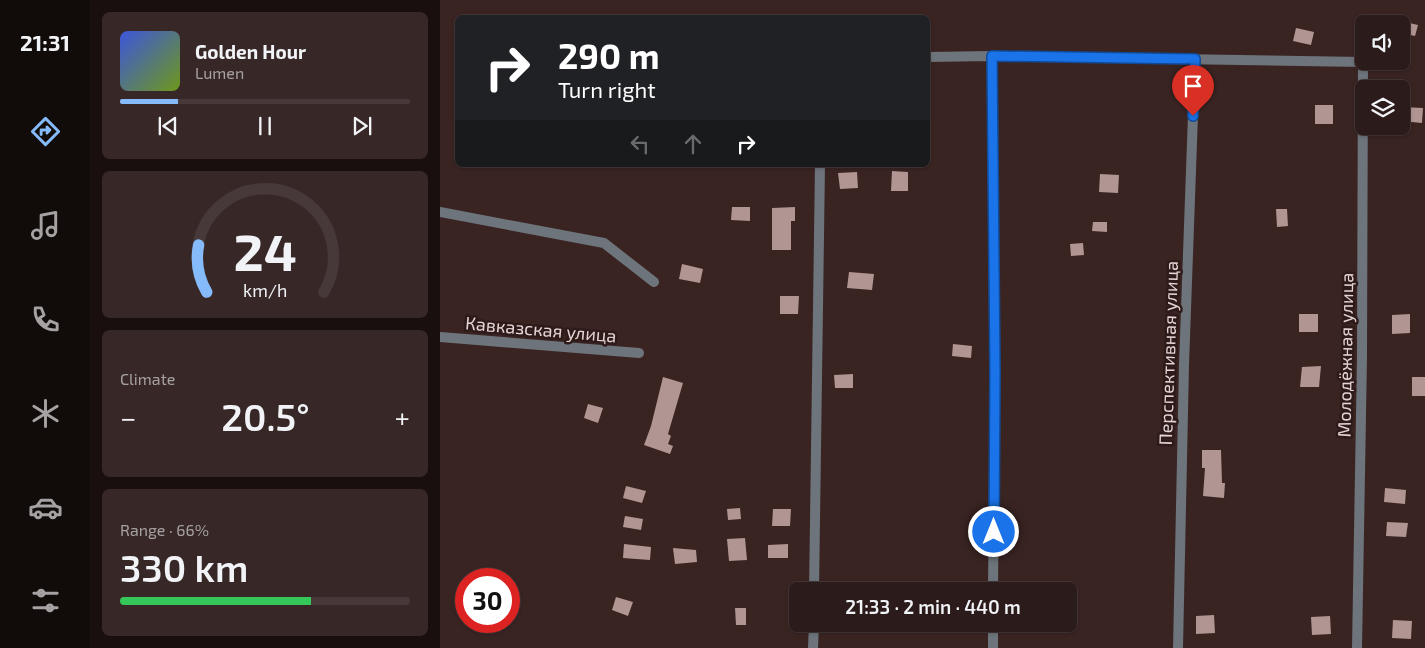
<!DOCTYPE html>
<meta charset="utf-8">
<style>
:root{--surface:#2b1b1a;--page:#372827;--text:#f1f3f6;--muted:#a6a1a2;--line:#473939;--accent:#86bbfb}
body{margin:0;font-family:"Exo 2",sans-serif;background:var(--page);color:var(--text);height:100vh;display:flex;flex-direction:column;font-size:19px;white-space:nowrap}
*{box-sizing:border-box;margin:0}
p{font-size:16px;color:var(--muted)}
.icon{flex:none;width:28px;height:28px;fill:none;stroke:currentColor;stroke-width:2;stroke-linecap:round;stroke-linejoin:round}
.map{position:relative;flex:1;overflow:hidden}
.side{display:flex;flex-direction:column;gap:12px;padding:12px;background:#180f0e;width:350px}
.side>*{flex:none}
.top-card{position:absolute;left:15px;top:15px;width:475px;height:152px;border-radius:8px;box-shadow:0 1px 4px #0004,0 0 0 1px var(--line);background:#202124;color:#fff;overflow:hidden}
.fabs{position:absolute;left:915px;top:15px;display:grid;gap:10px}
.fabs a{display:grid;place-items:center;width:55px;height:55px;border-radius:8px;background:var(--surface);box-shadow:0 1px 4px #0004,0 0 0 1px var(--line);font-size:25px}
.speed{position:absolute;left:15px;top:568px;display:flex;gap:10px;font-size:25px;font-weight:700;text-align:center}
.speed>*{display:grid;place-content:center;width:65px;height:65px;border-radius:50%;background:var(--surface);box-shadow:0 1px 4px #0004,0 0 0 1px var(--line);line-height:1}
.speed .limit{border:8px solid #d22;background:#fff;color:#111}
.pin{position:absolute;display:grid;place-items:center;width:42px;height:42px;color:#fff;margin:-51px -21px;border-radius:50% 50% 50% 0;rotate:-45deg;box-shadow:0 0 5px #0007}
.pin .icon{rotate:45deg}
.me{position:absolute;width:55px;margin:-28px;rotate:0deg;stroke-linejoin:round;filter:drop-shadow(0 0 4px #0008)}
.turn{display:flex;align-items:center;gap:18px;height:105px;padding:0 20px;font-size:22px}
.turn .icon{width:65px;height:65px;stroke-width:2.5}
.turn b{display:block;font-size:35px;line-height:42px}
.lanes{display:flex;align-items:center;height:48px;padding:0 20px;background:#0003;justify-content:center;gap:25px;direction:ltr}
.lanes .off{opacity:.35}
.big{font-size:38px;font-weight:600;line-height:1.1}
.side .card{flex:1;display:flex;flex-direction:column;justify-content:center;gap:8px;min-width:0;padding:0 18px;border-radius:8px;background:var(--page)}
.side .dial{align-items:center;gap:0}
.dial svg{height:130px;overflow:visible;fill:none;stroke:var(--line);stroke-width:7;stroke-linecap:round;text-anchor:middle}
.dial text{fill:var(--text);stroke:none}
.song{display:flex;align-items:center;gap:15px}
.cover{width:60px;height:60px;border-radius:8px;background:linear-gradient(135deg,hsl(230 70% 55%),hsl(80 70% 35%))}
.played{height:5px;border-radius:2px;background:linear-gradient(90deg,var(--accent) 20%,var(--line) 20%)}
.keys{display:flex;justify-content:space-around;direction:ltr}
.heat{display:flex;justify-content:space-between;align-items:center;font-size:28px;direction:ltr}
.charge{height:8px;border-radius:4px;background:linear-gradient(90deg,#34c759 66%,var(--line) 0)}
.trip{position:absolute;left:349px;top:582px;width:288px;height:50px;border-radius:8px;background:var(--surface);box-shadow:0 1px 4px #0004,0 0 0 1px var(--line);font-weight:600;line-height:50px;text-align:center}
main{display:flex;flex:1;min-height:0}
.tab-bar{display:flex;flex-direction:column;width:90px;justify-content:space-around;align-items:center;background:#110b0a;color:var(--muted)}
.tab-bar .icon{width:35px;height:35px}
.tab-bar .selected{color:var(--accent)}
.tab-bar b{font-size:22px;color:var(--text)}
.map>svg:first-child{display:block}
.building{fill:#b09593}
.lines{fill:none;stroke-linecap:round;stroke-linejoin:round}
.street{stroke:#6d747b;stroke-width:10}
.route-casing{stroke:#114b97;stroke-width:12}
.route{stroke:#1a73e8;stroke-width:9}
.labels{text-anchor:middle;dominant-baseline:central;stroke-width:5;stroke-linejoin:round;paint-order:stroke}
.street-label{font-size:18px;fill:#e4d5d4;stroke:#2e1a19}
</style>
<main>
<nav class="tab-bar">
<b>21:31</b>
<svg class="icon selected" aria-label="directions" viewBox="0 0 24 24"><path d="M12 3l9 9-9 9-9-9zM9 14v-3h6M13 9l2 2-2 2"/></svg>
<svg class="icon" aria-label="music" viewBox="0 0 24 24"><path d="M9 18V5l10-2v13"/><circle cx="6" cy="18" r="3"/><circle cx="16" cy="16" r="3"/></svg>
<svg class="icon" aria-label="phone" viewBox="0 0 24 24"><path d="M5 4h4l2 5-3 2q2 4 5 5l2-3 5 2v4C11 20 4 13 5 4z"/></svg>
<svg class="icon" aria-label="climate" viewBox="0 0 24 24"><path d="M12 3v18M4 7l16 10M4 17L20 7"/></svg>
<svg class="icon" aria-label="car" viewBox="0 0 24 24"><path d="M5 17H2v-5l4-1 3-4h7l3 4 3 1v5h-3M9 17h6M6 11h13"/><circle cx="7" cy="17" r="2"/><circle cx="17" cy="17" r="2"/></svg>
<svg class="icon" aria-label="filters" viewBox="0 0 24 24"><path d="M4 7h16M4 17h16"/><circle cx="9" cy="7" r="2"/><circle cx="15" cy="17" r="2"/></svg>
</nav>
<section class="side">
<div class="card">
<div class="song"><i class="cover"></i><div><b>Golden Hour</b><p>Lumen</p></div></div>
<div class="played"></div>
<div class="keys"><svg class="icon" aria-label="previous" viewBox="0 0 24 24"><path d="M18 5L8 12l10 7zM5 5v14"/></svg><svg class="icon" aria-label="pause" viewBox="0 0 24 24"><path d="M8 5v14M16 5v14"/></svg><svg class="icon" aria-label="next" viewBox="0 0 24 24"><path d="M6 5l10 7-10 7zM19 5v14"/></svg></div>
</div>
<div class="card dial"><svg viewBox="0 0 100 80">
<path d="M14 69A42 42 0 1 1 86 69"/>
<path d="M14 69A42 42 0 0 1 9 40" stroke="#86bbfb"/>
<text x="50" y="56" font-size="32" font-weight="700">24</text>
<text x="50" y="72" font-size="11">km/h</text>
</svg></div>
<div class="card"><p>Climate</p>
<div class="heat"><a>−</a><b class="big">20.5°</b><a>+</a></div>
</div>
<div class="card"><p>Range · 66%</p><b class="big">330 km</b><div class="charge"></div></div>
</section>
<div class="map">
<svg width="985" height="648" viewBox="0 0 985 648">
<rect width="100%" height="100%" fill="#392422"/>
<!-- building -->
<g class="building">
<path d="M961 21 978 25 975 36 961 33Z"/>
<path d="M856 28 874 32 871 45 853 41Z"/>
<rect x="875" y="105" width="18" height="19"/>
<path d="M962 107 983 108 982 123 961 121Z"/>
<path d="M452 171 468 172V191H451Z"/>
<path d="M417 172 418 188 400 189 398 173Z"/>
<path d="M660 174 679 175 678 193 659 192Z"/>
<path d="M292 207H310V221L291 220Z"/>
<path d="M355 207V221H351V250H332V208Z"/>
<path d="M836 209H847L848 226 837 227Z"/>
<path d="M653 222H667V232L652 231Z"/>
<path d="M643 243 644 255 631 256 630 244Z"/>
<path d="M242 264 263 269 260 283 239 279Z"/>
<path d="M409 272 434 274 432 290 407 288Z"/>
<path d="M340 296H359L358 314H340Z"/>
<rect x="859" y="314" width="19" height="18"/>
<path d="M970 314V333L952 334V315Z"/>
<path d="M513 344 532 346 531 358 512 356Z"/>
<path d="M881 366 879 387H860L862 367Z"/>
<path d="M413 374V388H395L394 375Z"/>
<path d="M223 377 243 383 228 434 231 436 228 444 233 446 230 454 204 445 211 426Z"/>
<rect x="972" y="377" width="13" height="19"/>
<path d="M148 404 163 408 158 423 144 418Z"/>
<path d="M762 450H781L782 483H785L784 498 763 496 765 468H762Z"/>
<path d="M186 486 206 491 202 503 183 498Z"/>
<path d="M945 488 966 490 965 504 944 502Z"/>
<path d="M300 508 301 519 288 520 287 509Z"/>
<path d="M333 509H351L350 526H332Z"/>
<path d="M185 516 203 519 201 530 183 527Z"/>
<path d="M947 522 968 523 966 537 946 536Z"/>
<path d="M305 538 307 560 289 561 287 539Z"/>
<path d="M184 544 211 547 210 560 183 558Z"/>
<path d="M348 544V558H328V545Z"/>
<path d="M233 548 256 550 257 562 235 564Z"/>
<path d="M176 597 193 602 188 616 172 610Z"/>
<path d="M295 608H306V625H296Z"/>
<path d="M774 615 775 633 756 634V616Z"/>
<path d="M890 616 891 634 872 635 871 617Z"/>
<path d="M953 620 972 621 971 639 952 638Z"/>
</g>
<g class="lines">
<!-- street -->
<g class="street">
<path d="M552 56 555 373 553 591"/>
<path d="M488 57 552 56 923 62 922 357 917 648"/>
<path d="M0 212 164 243 214 282"/>
<path d="M0 337 199 353"/>
<path d="M374 591 380 165"/>
<path d="M373 648 374 624"/>
<path d="M553 648V624"/>
<path d="M738 648 744 365 755 59"/>
</g>
</g>
<g class="lines">
<!-- route casing -->
<g class="route-casing">
<path id="route" d="M554 532 555 373 552 56 755 59 753 116"/>
</g>
<!-- route -->
<use href="#route" class="route"/>
</g>
<g class="labels">
<!-- street labels -->
<g class="street-label">
<text transform="translate(101 329) rotate(5)">Кавказская улица</text>
<text transform="translate(728 353) rotate(-88)">Перспективная улица</text>
<text transform="translate(905 355) rotate(-89)">Молодёжная улица</text>
</g>
</g>
</svg>
<div class="fabs">
<a><svg class="icon" aria-label="sound" viewBox="0 0 24 24"><path d="M4 9h4l5-4v14l-5-4H4zM17 9q2 3 0 6"/></svg></a>
<a><svg class="icon" aria-label="layers" viewBox="0 0 24 24"><path d="M12 4l9 5-9 5-9-5zM3 14l9 5 9-5"/></svg></a>
</div>
<div class="speed"><div class="limit">30</div></div>
<div class="pin" style="left:753px;top:116px;background:#d93025"><svg class="icon" aria-label="arrive" viewBox="0 0 24 24"><path d="M6 21V4h12l-3 4 3 4H6"/></svg></div>
<svg class="me" style="left:554px;top:532px" viewBox="-20 -20 40 40"><circle r="17" fill="#1a73e8" stroke="#fff" stroke-width="3"/><path d="M0-11L8 9 0 5-8 9z" fill="#fff"/></svg>
<div class="trip">21:33 · 2 min · 440 m</div>
<div class="top-card">
<div class="turn"><svg class="icon" aria-label="right" viewBox="0 0 24 24"><path d="M7 20v-9h11M14 6l5 5-5 5"/></svg><div><b>290 m</b>Turn right</div></div>
<div class="lanes"><svg class="icon off" aria-label="left" viewBox="0 0 24 24"><path d="M17 20v-9H6M10 6l-5 5 5 5"/></svg><svg class="icon off" aria-label="ahead" viewBox="0 0 24 24"><path d="M12 20V5M6 11l6-6 6 6"/></svg><svg class="icon" aria-label="right" viewBox="0 0 24 24"><path d="M7 20v-9h11M14 6l5 5-5 5"/></svg></div>
</div>
</div>
</main>
